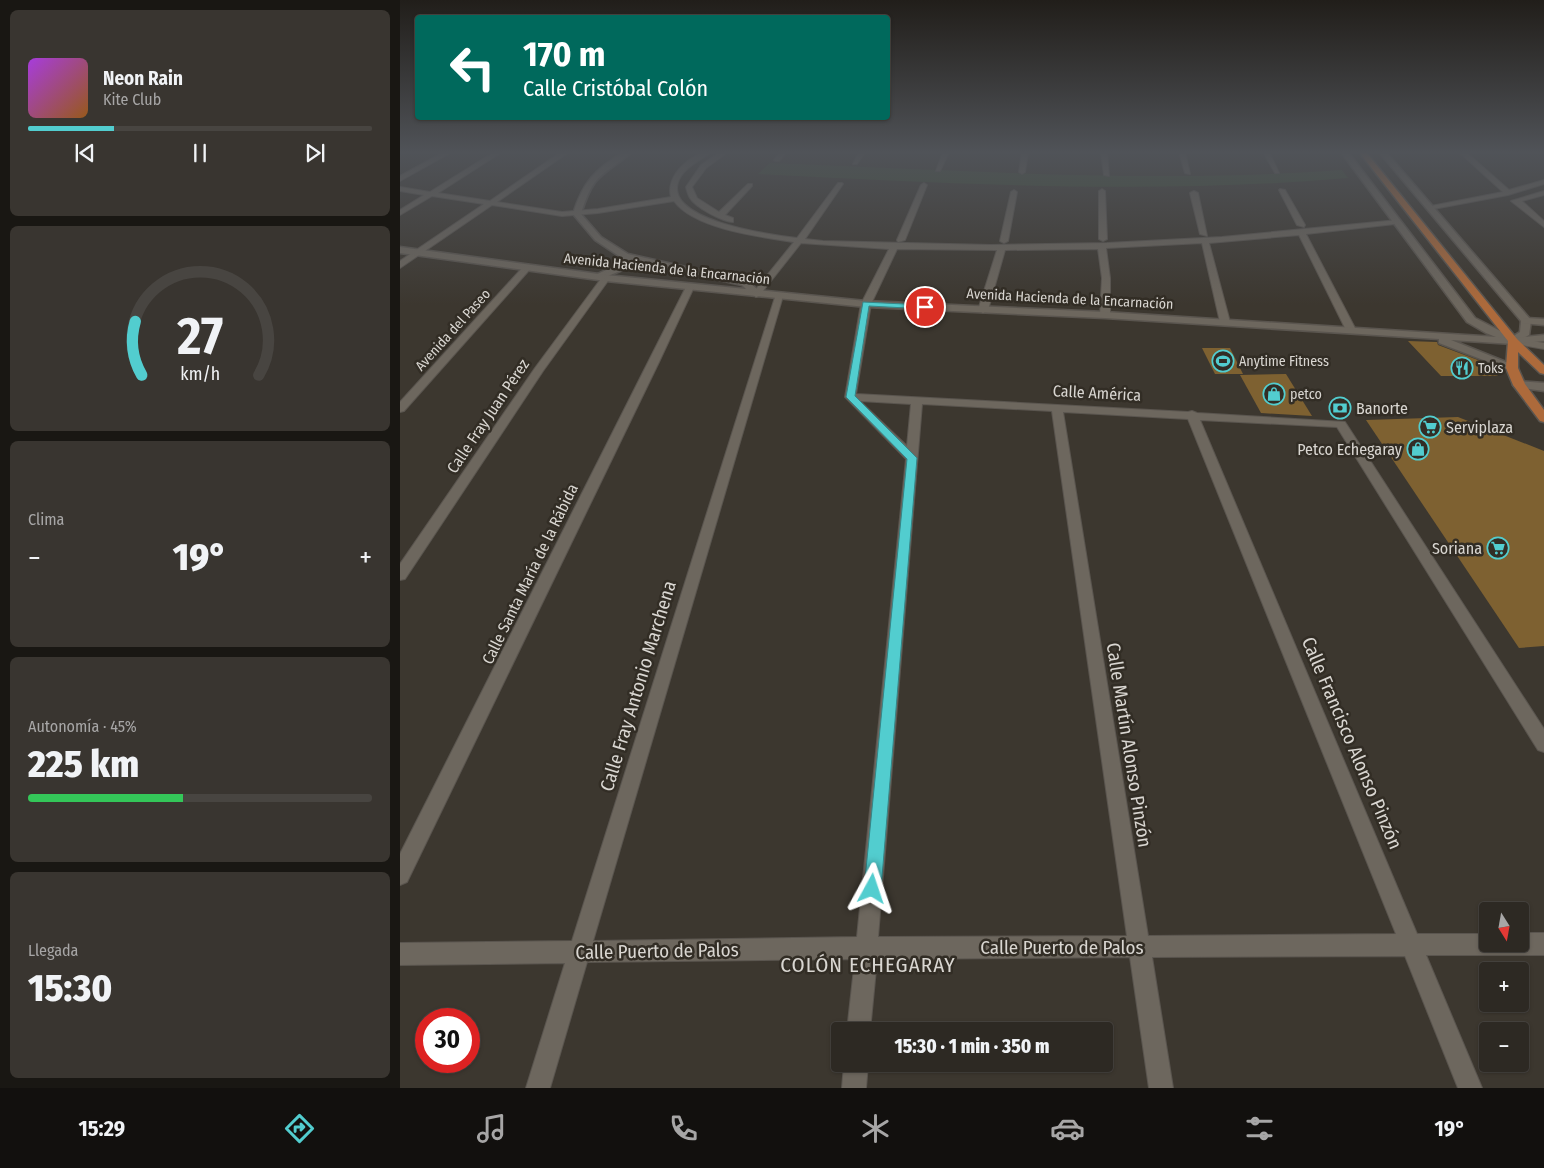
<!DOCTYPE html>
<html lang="es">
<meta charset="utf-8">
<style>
:root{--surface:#2d2923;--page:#393530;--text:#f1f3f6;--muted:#a7a6a6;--line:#484541;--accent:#52cdcf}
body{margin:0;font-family:"Fira Sans Condensed",sans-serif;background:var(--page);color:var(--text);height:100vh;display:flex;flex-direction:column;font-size:19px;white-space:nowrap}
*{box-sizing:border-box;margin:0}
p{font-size:16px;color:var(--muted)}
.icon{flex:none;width:28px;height:28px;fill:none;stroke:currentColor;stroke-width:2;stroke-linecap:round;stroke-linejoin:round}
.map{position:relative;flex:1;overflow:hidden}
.sheet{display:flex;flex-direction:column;gap:10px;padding:10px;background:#191713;width:400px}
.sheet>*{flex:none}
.top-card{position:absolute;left:15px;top:15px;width:475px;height:105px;border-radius:5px;box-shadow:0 1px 4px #0004,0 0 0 1px var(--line);background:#00695c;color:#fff;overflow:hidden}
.needle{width:32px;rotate:169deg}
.buttons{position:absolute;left:1079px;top:902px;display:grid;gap:10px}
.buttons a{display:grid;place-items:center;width:50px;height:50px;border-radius:5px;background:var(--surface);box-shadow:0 1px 4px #0004,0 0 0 1px var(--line);font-size:25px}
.speed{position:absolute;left:15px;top:1008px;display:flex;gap:10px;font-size:25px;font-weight:700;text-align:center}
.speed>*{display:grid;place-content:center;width:65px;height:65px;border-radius:50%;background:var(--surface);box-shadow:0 1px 4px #0004,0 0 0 1px var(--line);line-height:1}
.speed .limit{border:8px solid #d22;background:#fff;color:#111}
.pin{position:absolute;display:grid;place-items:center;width:42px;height:42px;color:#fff;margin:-21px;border:2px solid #fff;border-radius:50%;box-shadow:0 1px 5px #0007}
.me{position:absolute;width:55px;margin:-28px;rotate:5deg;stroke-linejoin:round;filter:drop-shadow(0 0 4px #0008)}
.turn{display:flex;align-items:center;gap:18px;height:105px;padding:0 25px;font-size:22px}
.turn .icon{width:65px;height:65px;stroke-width:2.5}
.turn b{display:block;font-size:35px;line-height:42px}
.big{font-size:38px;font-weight:800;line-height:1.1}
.sheet .card{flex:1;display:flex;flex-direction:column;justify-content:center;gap:8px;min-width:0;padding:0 18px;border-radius:8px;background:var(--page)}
.sheet .dial{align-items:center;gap:0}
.dial svg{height:130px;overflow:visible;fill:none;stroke:var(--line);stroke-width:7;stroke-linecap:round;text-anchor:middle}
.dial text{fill:var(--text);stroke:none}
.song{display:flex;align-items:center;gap:15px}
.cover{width:60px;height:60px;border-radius:8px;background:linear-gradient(135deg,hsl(280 70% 55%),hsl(30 70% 35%))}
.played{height:5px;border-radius:2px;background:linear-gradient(90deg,var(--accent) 25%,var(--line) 25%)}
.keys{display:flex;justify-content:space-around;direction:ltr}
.heat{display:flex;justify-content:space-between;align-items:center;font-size:28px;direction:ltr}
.charge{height:8px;border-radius:4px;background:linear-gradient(90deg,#34c759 45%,var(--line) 0)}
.trip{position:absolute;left:431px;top:1022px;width:282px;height:50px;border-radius:5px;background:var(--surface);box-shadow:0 1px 4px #0004,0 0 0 1px var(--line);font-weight:800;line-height:50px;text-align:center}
.tabs{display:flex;height:80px;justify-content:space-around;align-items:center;background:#12100e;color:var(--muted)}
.tabs .icon{width:35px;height:35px}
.tabs .current{color:var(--accent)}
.tabs b{font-size:22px;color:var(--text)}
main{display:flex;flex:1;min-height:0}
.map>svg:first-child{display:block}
.green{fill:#3d4f34}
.building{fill:#7e6131}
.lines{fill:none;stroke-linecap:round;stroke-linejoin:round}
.minor-casing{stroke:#5a554f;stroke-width:2}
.tertiary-casing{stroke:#5a554f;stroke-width:3}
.secondary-casing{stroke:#5a554f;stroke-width:3}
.primary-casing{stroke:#5a554f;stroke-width:3}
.minor{fill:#6d675e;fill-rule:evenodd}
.tertiary{fill:#6d675e;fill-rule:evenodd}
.secondary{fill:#6d675e;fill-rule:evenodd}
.primary{fill:#ad6a3b;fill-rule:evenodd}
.route{fill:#52cdcf;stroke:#358587}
.labels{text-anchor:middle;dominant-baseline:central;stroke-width:5;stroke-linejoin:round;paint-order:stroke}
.far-street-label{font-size:14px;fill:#d9d6d1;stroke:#322d25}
.far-poi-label{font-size:14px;fill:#d9d6d1;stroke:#322d25;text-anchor:start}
.street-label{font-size:16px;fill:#d9d6d1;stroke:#322d25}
.poi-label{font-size:16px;fill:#d9d6d1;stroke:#322d25;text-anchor:start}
.near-street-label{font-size:19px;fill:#d9d6d1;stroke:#322d25}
.near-neighbourhood-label{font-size:21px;letter-spacing:1px;fill:#d9d6d1;stroke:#322d25}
</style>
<main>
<section class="sheet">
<div class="card">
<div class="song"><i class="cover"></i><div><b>Neon Rain</b><p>Kite Club</p></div></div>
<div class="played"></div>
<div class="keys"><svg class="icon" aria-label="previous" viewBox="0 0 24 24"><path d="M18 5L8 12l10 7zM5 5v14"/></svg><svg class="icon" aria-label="pause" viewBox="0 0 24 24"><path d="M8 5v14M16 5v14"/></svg><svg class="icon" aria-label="next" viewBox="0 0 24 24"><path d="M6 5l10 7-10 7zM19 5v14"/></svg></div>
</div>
<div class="card dial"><svg viewBox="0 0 100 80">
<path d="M14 69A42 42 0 1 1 86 69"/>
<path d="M14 69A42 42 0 0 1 10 36" stroke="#52cdcf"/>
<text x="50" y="56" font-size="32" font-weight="700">27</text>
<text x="50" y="72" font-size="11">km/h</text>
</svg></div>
<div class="card"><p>Clima</p>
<div class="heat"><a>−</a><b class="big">19°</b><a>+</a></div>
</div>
<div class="card"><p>Autonomía · 45%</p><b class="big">225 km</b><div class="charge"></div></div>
<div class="card"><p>Llegada</p><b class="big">15:30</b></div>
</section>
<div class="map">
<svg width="1144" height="1088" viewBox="0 0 1144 1088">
<rect width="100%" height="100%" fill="#3c372f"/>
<!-- green -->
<path class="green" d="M370 163C561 170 751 184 942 170L948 178C754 195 553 184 358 174Z"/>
<!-- building -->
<g class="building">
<path d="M1008 341 1037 342 1038 345 1086 363 1098 376H1041Z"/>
<path d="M802 348H830L843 374H815Z"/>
<path d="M886 374 912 416 861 413 840 375Z"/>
<path d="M1058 417 1144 451V646L1119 648 966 420Z"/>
</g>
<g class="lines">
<!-- minor casing -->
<g class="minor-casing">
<g id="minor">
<path d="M44 152H52L0 181V176Z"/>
<path d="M94 152H102L38 193 90 201 161 152H169L97 202 162 212 198 209 271 197C265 176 291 152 311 152 301 160 288 165 281 176 254 220 373 235 397 238L438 183H442L443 184 405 239 423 241 591 245 707 243 822 237 998 220 999 222 995 224 906 234 956 330 951 333 946 330 899 235 809 243 830 322 825 325 820 322 802 243 706 248 710 278V315L705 318 700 315 702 278 698 249 605 250 588 310 583 313 578 310 597 250 497 249 471 304 456 394 788 412 792 411 797 413 945 422 1144 729V752L1138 750 937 427 800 420 1017 934H1088V944H1120V933H1144V955H1026L1082 1088H1058L1005 956 752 957 773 1088H749L730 957 477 959 470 1031H447L455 959 187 962 150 1088H126L165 963 0 965V943L172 941 376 294 379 293 383 296 193 941 457 937 506 459 445 397 461 304 489 249 401 243 359 296 356 297 352 294 394 242C361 237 294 229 274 201L198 213 162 216 92 205 0 268V261L84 204 32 196 0 215V210L24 195 0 191V187L30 192ZM460 401 511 404 507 446ZM522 404 652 411 727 936 478 937ZM663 412 788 419 996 934 748 936Z"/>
<path d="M320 152H328L306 168 292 187 297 198 319 212 348 184H352V186L325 215 333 218V222C323 222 295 207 290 198 288 195 287 191 286 187L301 165Z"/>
<path d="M380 152H387L379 161H375L374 160Z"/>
<path d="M459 152H465L457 164H453Z"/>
<path d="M543 152H549L540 171H536Z"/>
<path d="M622 152H628L625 172 622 174 619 172Z"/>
<path d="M701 152H707L709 176 704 175Z"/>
<path d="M779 152H785L790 174 785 173Z"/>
<path d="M863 152H869L879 173H875Z"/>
<path d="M1059 152H1066L1109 190 1144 180V184L1108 195 1028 210V206H1031L1103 192Z"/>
<path d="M524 183 527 185 505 240 498 242 497 240 521 185Z"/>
<path d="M702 189 705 191 707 239 703 241 699 239V191Z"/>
<path d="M880 189 885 190 905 225 904 227 897 225 879 190Z"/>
<path d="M614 190 617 192 608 241 604 243 600 241 611 192Z"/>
<path d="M794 191 798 193 807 236 800 234 790 193Z"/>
<path d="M1144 191V195L1122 201 1144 221V227L1111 201Z"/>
<path d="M124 266 131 268 4 411 0 412V402Z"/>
<path d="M206 275 210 278 143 371 5 579 0 580V564L135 368 203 276Z"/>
<path d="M290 284 294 287 259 362 7 882 0 885V854L286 287Z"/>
<path d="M1113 338 1144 343V349L1110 343 1108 341Z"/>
<path d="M444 1064H468L466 1088H442Z"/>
</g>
</g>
<!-- tertiary casing -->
<g class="tertiary-casing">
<g id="tertiary">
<path d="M941 152H948L1075 318 1112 337 1120 332 1121 321 979 152H986L1130 319 1131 321 1129 335 1113 344 1086 333 1067 322Z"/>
<path d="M225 253 232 259 227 268 201 279H195V275L220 264 222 259 221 256Z"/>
</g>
</g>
<!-- secondary casing -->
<g class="secondary-casing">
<g id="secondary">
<path d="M224 152H232C202 177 194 172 181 214L201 237 228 254 348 281 358 290 466 301 705 312 1113 338 1144 335V341L1113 344 1051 340 1116 366 1118 368 1116 370 1112 371 1039 343V339L705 318 466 307 206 281 0 253V247L206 275 346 289 342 285 222 258 195 240 173 214C183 182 195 169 224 152Z"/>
<path d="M1126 318 1144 319V325L1122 323 1121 321 1122 319Z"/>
<path d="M1119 381 1144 383V391L1115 387 1113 385 1115 383Z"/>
</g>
</g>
<!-- primary casing -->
<g class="primary-casing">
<path id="primary" d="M959 152H966L1117 339 1144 365V374L1140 373 1118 352V368L1125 384 1144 410V422L1140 421 1113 385 1106 368 1108 341Z"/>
</g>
<!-- minor -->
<use href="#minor" class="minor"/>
<!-- tertiary -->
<use href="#tertiary" class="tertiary"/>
<!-- secondary -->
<use href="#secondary" class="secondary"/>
<!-- primary -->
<use href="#primary" class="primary"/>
</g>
<!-- sky -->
<linearGradient id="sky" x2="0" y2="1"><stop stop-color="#211e1a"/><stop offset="0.5" stop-color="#505358"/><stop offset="1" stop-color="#505358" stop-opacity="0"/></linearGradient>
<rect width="1144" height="305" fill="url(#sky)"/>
<!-- route -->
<path class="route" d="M463 302 525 305 529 307 525 309 469 306 455 396 517 458 481 889 478 895 472 897 466 895 464 889 507 459 446 397Z"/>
<!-- icons -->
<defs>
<g id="stadium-ring" transform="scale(1.125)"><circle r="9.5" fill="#322d25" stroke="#52cdcf" stroke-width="1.5"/><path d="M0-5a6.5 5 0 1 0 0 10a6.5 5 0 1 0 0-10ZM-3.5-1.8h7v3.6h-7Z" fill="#52cdcf"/></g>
<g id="restaurant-ring" transform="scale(1.125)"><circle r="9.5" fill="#322d25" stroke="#52cdcf" stroke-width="1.5"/><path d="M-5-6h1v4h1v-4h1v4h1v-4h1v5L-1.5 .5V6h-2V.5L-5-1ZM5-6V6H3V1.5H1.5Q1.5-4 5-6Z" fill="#52cdcf"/></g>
<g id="shop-ring" transform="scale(1.125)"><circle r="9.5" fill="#322d25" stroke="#52cdcf" stroke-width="1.5"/><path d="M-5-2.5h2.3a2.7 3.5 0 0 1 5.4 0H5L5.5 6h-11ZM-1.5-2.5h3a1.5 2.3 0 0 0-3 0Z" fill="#52cdcf"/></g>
<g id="bank-ring" transform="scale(1.125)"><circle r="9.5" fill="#322d25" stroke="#52cdcf" stroke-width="1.5"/><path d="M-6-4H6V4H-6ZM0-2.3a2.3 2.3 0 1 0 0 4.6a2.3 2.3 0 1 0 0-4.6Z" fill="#52cdcf"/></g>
<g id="supermarket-ring" transform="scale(1.125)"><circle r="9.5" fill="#322d25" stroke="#52cdcf" stroke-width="1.5"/><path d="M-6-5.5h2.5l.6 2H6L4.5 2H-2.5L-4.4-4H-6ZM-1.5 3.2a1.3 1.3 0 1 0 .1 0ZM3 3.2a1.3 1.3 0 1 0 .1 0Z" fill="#52cdcf"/></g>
</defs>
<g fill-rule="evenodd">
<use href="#stadium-ring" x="823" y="361"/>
<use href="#restaurant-ring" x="1062" y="368"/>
<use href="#shop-ring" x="874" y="394"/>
<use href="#bank-ring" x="940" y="408"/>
<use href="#supermarket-ring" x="1030" y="427"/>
<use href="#shop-ring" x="1018" y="449"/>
<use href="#supermarket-ring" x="1098" y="548"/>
</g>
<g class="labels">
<!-- far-street labels -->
<g class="far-street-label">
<text transform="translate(267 269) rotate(6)">Avenida Hacienda de la Encarnación</text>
<text transform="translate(670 299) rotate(3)">Avenida Hacienda de la Encarnación</text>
<text transform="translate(53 330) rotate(-48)">Avenida del Paseo</text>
</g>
<!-- far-poi labels -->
<g class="far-poi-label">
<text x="839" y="361">Anytime Fitness</text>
<text x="1078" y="368">Toks</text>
<text x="890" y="394">petco</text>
</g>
<!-- street labels -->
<g class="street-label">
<text transform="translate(697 393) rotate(3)">Calle América</text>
<text transform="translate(88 416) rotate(-56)">Calle Fray Juan Pérez</text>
<text transform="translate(130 574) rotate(-64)">Calle Santa María de la Rábida</text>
</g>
<!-- poi labels -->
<g class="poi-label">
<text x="956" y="408">Banorte</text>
<text x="1046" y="427">Serviplaza</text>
<text x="1002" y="449" text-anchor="end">Petco Echegaray</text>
<text x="1082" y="548" text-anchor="end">Soriana</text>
</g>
<!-- near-street labels -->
<g class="near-street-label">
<text transform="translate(238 686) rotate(-73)">Calle Fray Antonio Marchena</text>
<text transform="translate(952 743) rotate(67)">Calle Francisco Alonso Pinzón</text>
<text transform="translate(729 745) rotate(81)">Calle Martín Alonso Pinzón</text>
<text x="662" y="947">Calle Puerto de Palos</text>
<text transform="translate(257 951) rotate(-1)">Calle Puerto de Palos</text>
</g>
<!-- near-neighbourhood labels -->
<g class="near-neighbourhood-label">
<text x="468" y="965">COLÓN ECHEGARAY</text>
</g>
</g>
</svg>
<div class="buttons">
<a><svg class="needle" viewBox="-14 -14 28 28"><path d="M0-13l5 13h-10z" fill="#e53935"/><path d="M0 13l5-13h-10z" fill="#a7a6a6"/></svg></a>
<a>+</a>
<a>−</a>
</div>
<div class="speed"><div class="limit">30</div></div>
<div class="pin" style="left:525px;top:307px;background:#d93025"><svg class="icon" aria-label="arrive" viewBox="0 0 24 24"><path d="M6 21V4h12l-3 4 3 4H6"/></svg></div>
<svg class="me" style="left:472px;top:889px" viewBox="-20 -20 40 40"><path d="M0-17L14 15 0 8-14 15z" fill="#52cdcf" stroke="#fff" stroke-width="4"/></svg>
<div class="trip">15:30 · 1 min · 350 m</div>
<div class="top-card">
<div class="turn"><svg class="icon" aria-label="left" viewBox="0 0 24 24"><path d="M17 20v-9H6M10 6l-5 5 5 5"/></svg><div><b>170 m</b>Calle Cristóbal Colón</div></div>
</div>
</div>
</main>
<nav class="tabs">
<b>15:29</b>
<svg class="icon current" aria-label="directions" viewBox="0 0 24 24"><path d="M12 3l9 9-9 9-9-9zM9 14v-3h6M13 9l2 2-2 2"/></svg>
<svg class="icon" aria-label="music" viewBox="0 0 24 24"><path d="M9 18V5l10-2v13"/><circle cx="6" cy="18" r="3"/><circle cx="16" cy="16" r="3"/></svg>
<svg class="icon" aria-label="phone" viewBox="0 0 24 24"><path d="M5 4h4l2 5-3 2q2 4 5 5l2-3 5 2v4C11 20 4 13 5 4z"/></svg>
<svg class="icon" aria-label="climate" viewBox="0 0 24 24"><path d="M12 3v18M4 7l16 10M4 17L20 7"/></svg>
<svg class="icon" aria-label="car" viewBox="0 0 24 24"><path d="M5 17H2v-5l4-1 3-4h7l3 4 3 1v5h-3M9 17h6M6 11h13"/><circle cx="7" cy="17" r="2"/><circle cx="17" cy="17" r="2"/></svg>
<svg class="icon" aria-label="filters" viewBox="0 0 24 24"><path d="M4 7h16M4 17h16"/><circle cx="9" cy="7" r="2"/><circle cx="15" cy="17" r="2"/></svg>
<b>19°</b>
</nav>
